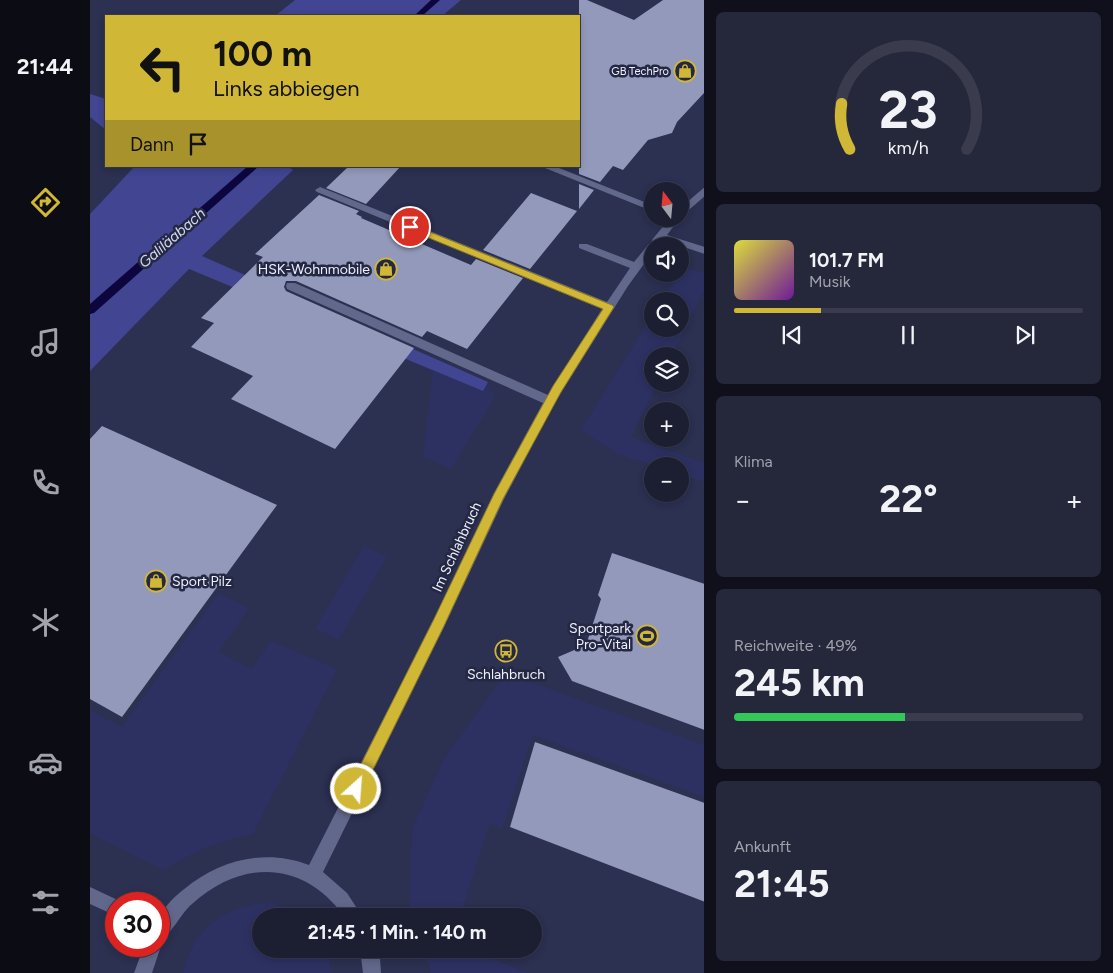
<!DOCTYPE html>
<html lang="de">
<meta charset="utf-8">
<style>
:root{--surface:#1c1e32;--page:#25273a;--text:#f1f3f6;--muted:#a0a2ac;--line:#3a3c4d;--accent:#d1b736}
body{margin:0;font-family:Figtree,sans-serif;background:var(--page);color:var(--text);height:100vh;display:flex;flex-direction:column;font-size:19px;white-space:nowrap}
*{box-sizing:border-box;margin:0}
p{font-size:16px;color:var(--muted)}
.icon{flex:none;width:28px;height:28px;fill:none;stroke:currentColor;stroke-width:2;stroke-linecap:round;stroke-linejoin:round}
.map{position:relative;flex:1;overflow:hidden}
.details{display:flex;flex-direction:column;gap:12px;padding:12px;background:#0f101c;width:409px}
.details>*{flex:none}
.hud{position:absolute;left:15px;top:15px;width:475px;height:152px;border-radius:0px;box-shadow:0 2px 8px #0003,0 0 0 1px var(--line);background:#d1b736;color:#111;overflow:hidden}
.needle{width:32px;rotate:344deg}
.controls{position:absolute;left:554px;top:182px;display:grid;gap:10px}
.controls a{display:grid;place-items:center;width:45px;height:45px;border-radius:50%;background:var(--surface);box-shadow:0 2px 8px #0003,0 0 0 1px var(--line);font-size:25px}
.speed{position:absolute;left:15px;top:892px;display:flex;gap:10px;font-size:25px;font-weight:700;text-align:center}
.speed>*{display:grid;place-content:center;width:65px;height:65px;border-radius:50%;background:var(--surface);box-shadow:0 2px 8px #0003,0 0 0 1px var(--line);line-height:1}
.speed .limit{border:8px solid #d22;background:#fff;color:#111}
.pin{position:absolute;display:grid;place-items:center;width:42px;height:42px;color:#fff;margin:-21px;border:2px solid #fff;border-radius:50%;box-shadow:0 1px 5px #0007}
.me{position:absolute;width:55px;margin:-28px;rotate:26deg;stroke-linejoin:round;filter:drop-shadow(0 0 4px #0008)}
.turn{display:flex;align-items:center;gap:18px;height:105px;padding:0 25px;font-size:22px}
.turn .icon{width:65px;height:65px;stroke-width:2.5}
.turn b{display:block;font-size:35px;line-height:42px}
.then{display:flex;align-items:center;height:48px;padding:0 25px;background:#0003;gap:10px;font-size:19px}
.big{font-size:38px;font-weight:700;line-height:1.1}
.details .widget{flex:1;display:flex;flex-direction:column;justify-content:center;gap:8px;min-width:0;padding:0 18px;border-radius:8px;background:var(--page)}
.details .dial{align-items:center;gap:0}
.dial svg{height:130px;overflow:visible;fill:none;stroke:var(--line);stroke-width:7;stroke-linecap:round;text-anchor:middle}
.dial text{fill:var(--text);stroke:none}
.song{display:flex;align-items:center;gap:15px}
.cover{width:60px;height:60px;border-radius:8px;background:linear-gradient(135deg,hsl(60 70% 55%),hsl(280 70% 35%))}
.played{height:5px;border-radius:2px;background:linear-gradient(90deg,var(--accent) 25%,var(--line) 25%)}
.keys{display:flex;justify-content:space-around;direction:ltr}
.heat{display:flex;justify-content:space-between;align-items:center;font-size:28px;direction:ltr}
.charge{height:8px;border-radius:4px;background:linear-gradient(90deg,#34c759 49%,var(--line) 0)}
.trip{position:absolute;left:162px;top:908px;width:290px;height:50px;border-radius:25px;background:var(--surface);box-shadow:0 2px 8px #0003,0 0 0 1px var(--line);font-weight:700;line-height:50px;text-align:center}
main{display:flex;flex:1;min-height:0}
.tab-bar{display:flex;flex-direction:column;width:90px;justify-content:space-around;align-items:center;background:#0b0c14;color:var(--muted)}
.tab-bar .icon{width:35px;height:35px}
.tab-bar .selected{color:var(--accent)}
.tab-bar b{font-size:22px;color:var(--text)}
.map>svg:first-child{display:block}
.built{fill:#2c3051;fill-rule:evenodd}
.green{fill:#2d3162}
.forest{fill:#414592}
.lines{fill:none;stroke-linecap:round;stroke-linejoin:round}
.stream{fill:#0d063e;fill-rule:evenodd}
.building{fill:#9399ba}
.minor{fill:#62688b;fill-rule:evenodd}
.route{fill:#d1b736;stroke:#887723}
.labels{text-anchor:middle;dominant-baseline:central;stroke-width:5;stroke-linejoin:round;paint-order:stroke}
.far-poi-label{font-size:11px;fill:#edf0fe;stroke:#252843;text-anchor:end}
.poi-label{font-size:14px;fill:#edf0fe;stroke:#252843;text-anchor:end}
.street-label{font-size:14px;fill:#edf0fe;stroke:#252843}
.water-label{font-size:15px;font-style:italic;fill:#d3d7ed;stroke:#252843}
</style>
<main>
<nav class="tab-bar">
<b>21:44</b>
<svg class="icon selected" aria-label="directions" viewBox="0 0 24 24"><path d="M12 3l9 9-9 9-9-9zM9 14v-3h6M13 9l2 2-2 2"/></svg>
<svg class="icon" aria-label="music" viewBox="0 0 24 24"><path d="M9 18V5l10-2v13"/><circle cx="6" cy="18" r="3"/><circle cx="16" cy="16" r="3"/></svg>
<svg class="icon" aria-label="phone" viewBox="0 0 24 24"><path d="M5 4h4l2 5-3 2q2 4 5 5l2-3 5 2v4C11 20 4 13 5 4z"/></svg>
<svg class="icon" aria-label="climate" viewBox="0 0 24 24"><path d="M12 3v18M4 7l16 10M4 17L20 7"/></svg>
<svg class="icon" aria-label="car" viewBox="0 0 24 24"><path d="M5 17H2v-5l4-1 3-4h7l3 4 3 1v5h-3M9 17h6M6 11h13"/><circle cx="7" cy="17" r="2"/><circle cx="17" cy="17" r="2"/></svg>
<svg class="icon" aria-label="filters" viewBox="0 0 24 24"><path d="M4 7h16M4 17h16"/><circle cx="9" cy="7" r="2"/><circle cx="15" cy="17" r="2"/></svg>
</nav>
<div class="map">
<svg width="615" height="973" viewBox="0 0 615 973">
<rect width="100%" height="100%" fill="#252843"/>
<!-- built -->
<path class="built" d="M0 0H614V973H0ZM16 16H489V166H16ZM562 191H590V219H562ZM562 246H590V274H562ZM562 301H590V329H562ZM562 356H590V384H562ZM562 411H590V439H562ZM562 466H590V494H562ZM26 904H69V946H26ZM171 916H444V949H171Z"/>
<!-- green -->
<g class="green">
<path d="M594 267 614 273V290L581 356H562V384H567L541 437 614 463V482L590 474V466H566L528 454 491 430 562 316V329H590V301H572Z"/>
<path d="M343 370 393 391 398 382 404 399 361 469 333 457Z"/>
<path d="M274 546 297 556 249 639 225 629Z"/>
<path d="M129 593 159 608 129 652 162 669 181 641 247 669 163 834C125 842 107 850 74 870L0 833V710L32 727Z"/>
<path d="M416 673 614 745V797L443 735 412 829 400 824 370 916H323L320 906 322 829 354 759Z"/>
<path d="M178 902 201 909 211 916H171V949H236L242 973H93C104 927 133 908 178 902Z"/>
<path d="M334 949H377L438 973H341Z"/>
</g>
<!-- forest -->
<g class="forest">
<path d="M205 0H371L352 16H185Z"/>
<path d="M0 94 16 99V130L0 117Z"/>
<path d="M45 166H197L203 170 112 256 398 382 393 391 99 269 0 371V214Z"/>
</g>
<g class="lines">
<!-- stream -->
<g class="stream">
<path d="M341 0H350L332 16H324Z"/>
<path d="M158 166H169L4 313 0 314V304Z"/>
</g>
</g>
<!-- building -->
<g class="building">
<path d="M489 0H497L544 20 573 0H615V92L587 122 582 133 558 140 533 170 523 166 510 182 489 174Z"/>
<path d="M259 166H311L276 204 236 188Z"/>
<path d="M489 184 504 190 489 209Z"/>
<path d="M441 193 487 211 440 269 393 250Z"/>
<path d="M229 195 269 211 266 214 272 217 271 218 381 265 386 259 433 278 377 349 337 331 332 337 206 281H196L194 287 196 291 324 348 245 449 141 399 163 376 101 347 124 323 111 318 173 257 165 254Z"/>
<path d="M12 426 187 505 32 717 0 699V439Z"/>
<path d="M522 553 615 584V730L482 681 468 657 496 645 511 599 508 595Z"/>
<path d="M445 742 615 803V902L420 827Z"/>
</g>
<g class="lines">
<!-- minor -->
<g class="minor">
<path d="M450 166H464L562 205V211Z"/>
<path d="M230 187 517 302 540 268 489 248V244H497L544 262 558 245 562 244V240L579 219H589L577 235 615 247V254L573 240 567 246H562V253L538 286 464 404 414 499 354 627 233 872 257 893 272 916H254C213 860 152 859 102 904 91 913 81 936 69 940L71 946 62 973H44L54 946H69C69 938 66 923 70 916 75 906 85 896 93 890 129 860 175 848 219 865L344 619 404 493 453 403 197 289 196 286 197 283H205L458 395 512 309 227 192 225 190Z"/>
<path d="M615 187V196L593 215 590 216V208Z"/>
<path d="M0 887 32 902 33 904H26V916L0 904Z"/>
<path d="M270 949H286L290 958 291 973H273Z"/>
</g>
</g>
<!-- route -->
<path class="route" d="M320 224 522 305 524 307 471 392 413 499 353 628 271 794 266 796 261 794 259 789 261 784 344 619 404 494 463 386 513 309 317 229V225Z"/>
<!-- icons -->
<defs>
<g id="shop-ring" transform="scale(1.125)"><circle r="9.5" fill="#252843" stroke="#d1b736" stroke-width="1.5"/><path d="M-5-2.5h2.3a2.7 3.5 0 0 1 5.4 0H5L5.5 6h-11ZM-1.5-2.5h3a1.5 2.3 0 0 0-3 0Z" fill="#d1b736"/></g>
<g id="stadium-ring" transform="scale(1.125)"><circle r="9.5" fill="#252843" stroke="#d1b736" stroke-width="1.5"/><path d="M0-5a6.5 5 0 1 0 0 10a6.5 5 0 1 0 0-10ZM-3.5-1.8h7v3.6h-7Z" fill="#d1b736"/></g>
<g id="bus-ring" transform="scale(1.125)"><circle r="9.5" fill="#252843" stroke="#d1b736" stroke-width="1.5"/><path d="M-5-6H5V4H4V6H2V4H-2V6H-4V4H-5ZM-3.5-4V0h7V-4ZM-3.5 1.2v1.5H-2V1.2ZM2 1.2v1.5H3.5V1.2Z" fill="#d1b736"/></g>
</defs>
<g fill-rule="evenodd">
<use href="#shop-ring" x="595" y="71"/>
<use href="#shop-ring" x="296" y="269"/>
<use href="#shop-ring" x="66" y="581"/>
<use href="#stadium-ring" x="557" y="636"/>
<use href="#bus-ring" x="416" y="651"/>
</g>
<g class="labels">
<!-- far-poi labels -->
<g class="far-poi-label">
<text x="579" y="71">GB TechPro</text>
</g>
<!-- poi labels -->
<g class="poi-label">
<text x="280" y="269">HSK-Wohnmobile</text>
<text x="82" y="581" text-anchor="start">Sport Pilz</text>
<text x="541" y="628">Sportpark<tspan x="541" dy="16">Pro-Vital</tspan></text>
<text x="416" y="674" text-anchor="middle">Schlahbruch</text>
</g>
<!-- street labels -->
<g class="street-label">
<text transform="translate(367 547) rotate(-65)">Im Schlahbruch</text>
</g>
<!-- water labels -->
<g class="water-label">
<text transform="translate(82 238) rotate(-41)">Galiläabach</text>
</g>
</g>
</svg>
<div class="controls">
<a><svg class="needle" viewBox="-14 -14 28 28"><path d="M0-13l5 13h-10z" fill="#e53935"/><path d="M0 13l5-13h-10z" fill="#a0a2ac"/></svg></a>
<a><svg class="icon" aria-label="sound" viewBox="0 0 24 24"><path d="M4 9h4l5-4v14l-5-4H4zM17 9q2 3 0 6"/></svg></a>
<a><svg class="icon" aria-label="search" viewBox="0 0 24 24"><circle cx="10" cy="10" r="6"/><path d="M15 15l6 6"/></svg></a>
<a><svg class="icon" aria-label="layers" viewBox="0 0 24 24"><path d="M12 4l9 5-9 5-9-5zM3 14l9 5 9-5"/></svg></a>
<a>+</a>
<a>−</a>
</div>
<div class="speed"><div class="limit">30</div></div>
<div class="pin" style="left:320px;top:227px;background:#d93025"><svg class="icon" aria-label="arrive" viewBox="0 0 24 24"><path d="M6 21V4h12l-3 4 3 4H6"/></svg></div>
<svg class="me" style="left:266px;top:789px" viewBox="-20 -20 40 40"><circle r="17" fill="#d1b736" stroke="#fff" stroke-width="3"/><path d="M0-11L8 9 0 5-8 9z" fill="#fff"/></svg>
<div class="trip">21:45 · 1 Min. · 140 m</div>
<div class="hud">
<div class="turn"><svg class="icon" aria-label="left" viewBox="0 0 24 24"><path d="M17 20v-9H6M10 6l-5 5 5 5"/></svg><div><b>100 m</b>Links abbiegen</div></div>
<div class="then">Dann<svg class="icon" aria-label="arrive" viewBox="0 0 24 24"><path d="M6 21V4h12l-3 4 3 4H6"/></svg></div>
</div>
</div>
<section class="details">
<div class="widget dial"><svg viewBox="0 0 100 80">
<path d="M14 69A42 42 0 1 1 86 69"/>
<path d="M14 69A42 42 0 0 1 9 41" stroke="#d1b736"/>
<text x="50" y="56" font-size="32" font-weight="700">23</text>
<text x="50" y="72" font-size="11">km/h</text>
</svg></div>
<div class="widget">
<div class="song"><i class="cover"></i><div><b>101.7 FM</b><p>Musik</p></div></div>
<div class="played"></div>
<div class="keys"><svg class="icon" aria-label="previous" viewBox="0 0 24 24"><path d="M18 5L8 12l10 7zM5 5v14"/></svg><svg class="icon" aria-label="pause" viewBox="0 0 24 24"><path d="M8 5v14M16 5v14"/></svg><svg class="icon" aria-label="next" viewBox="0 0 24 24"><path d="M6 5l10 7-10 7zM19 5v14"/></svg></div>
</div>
<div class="widget"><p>Klima</p>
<div class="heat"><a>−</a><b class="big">22°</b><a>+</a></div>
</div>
<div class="widget"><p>Reichweite · 49%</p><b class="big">245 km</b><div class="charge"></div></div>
<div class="widget"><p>Ankunft</p><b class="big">21:45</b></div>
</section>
</main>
